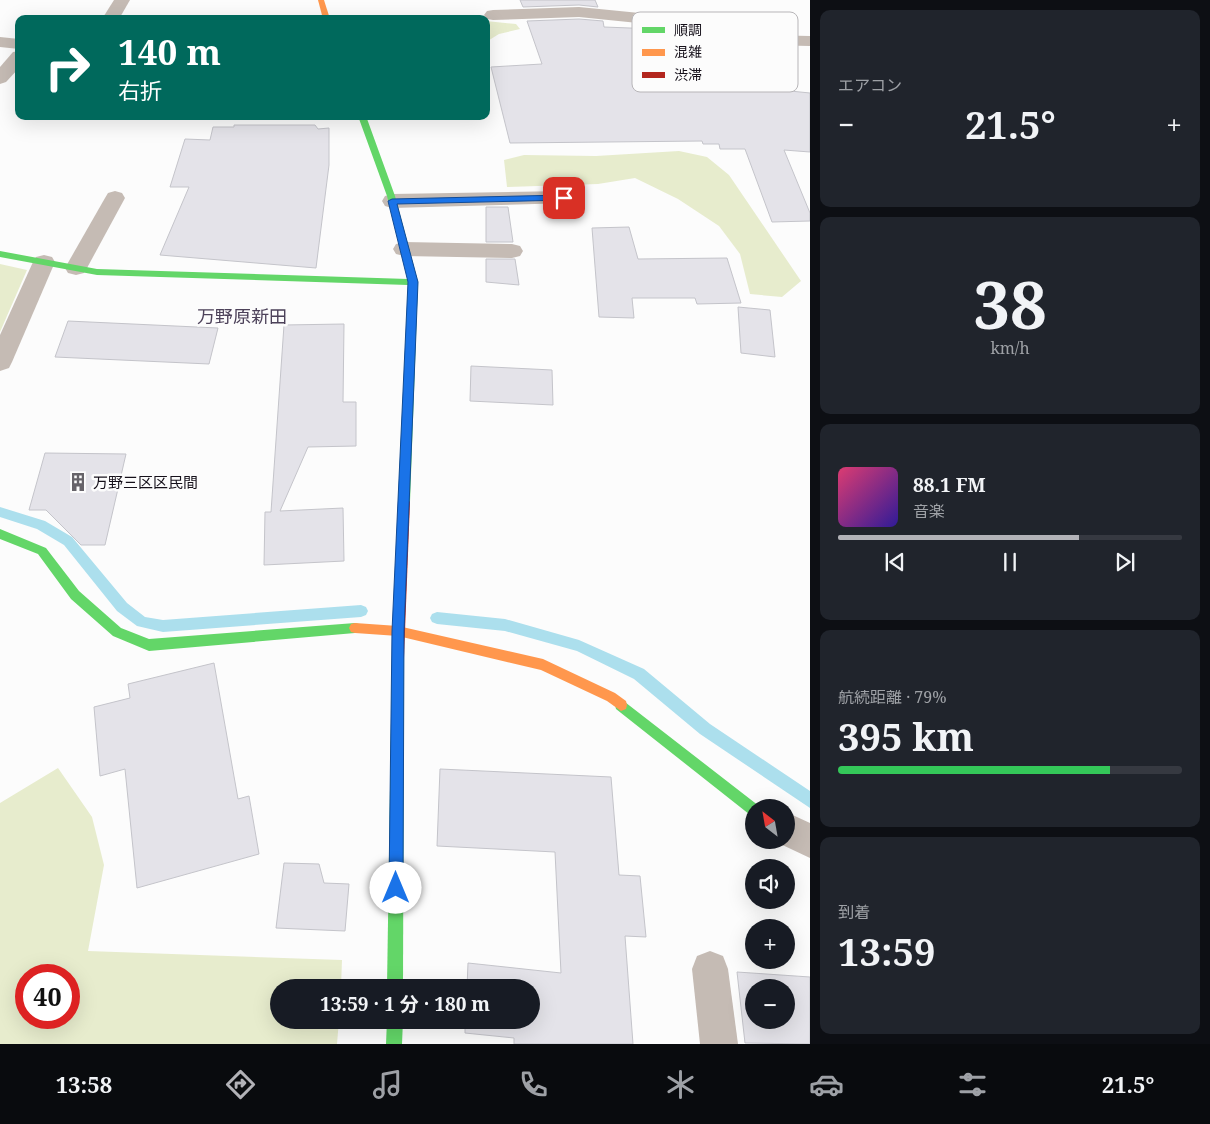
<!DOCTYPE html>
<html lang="ja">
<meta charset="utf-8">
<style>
:root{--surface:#171b24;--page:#20242c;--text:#f1f3f6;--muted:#9ea1a6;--line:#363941;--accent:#b2b2b7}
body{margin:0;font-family:"Noto Serif","Noto Sans JP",serif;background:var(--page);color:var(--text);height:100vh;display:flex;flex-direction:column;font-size:19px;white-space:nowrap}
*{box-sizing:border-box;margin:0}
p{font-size:16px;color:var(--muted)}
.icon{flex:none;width:28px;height:28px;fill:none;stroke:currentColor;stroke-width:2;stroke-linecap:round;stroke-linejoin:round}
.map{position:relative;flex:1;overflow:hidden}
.details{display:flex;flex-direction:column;gap:10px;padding:10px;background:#0d0f14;width:400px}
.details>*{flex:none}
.hud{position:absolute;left:15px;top:15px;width:475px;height:105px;border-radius:10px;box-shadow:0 5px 20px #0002;background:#00695c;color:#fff;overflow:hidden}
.needle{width:32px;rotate:329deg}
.fabs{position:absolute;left:745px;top:799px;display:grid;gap:10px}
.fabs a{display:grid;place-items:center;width:50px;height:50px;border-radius:50%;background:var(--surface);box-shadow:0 5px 20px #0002;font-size:25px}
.speed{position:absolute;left:15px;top:964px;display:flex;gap:10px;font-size:25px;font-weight:700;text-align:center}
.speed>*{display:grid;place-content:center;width:65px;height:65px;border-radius:50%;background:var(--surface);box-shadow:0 5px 20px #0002;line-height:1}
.speed .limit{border:8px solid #d22;background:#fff;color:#111}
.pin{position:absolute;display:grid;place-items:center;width:42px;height:42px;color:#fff;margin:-21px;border-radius:10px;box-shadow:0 2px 8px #0006}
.me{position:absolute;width:55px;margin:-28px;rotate:0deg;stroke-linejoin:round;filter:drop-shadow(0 0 4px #0008)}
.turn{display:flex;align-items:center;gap:18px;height:105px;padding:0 20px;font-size:22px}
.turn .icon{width:65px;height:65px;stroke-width:2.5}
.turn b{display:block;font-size:35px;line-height:42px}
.big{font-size:38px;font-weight:700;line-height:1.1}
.details .card{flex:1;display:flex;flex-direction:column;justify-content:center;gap:8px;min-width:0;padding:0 18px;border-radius:10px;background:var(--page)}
.details .dial{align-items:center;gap:0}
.dial b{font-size:65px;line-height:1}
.song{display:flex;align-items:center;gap:15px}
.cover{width:60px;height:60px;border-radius:8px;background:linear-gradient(135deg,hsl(340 70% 55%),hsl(250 70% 35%))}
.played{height:5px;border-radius:2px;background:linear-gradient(90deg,var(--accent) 70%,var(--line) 70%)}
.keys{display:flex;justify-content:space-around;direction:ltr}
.heat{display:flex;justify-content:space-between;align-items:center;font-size:28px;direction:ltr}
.charge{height:8px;border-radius:4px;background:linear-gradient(90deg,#34c759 79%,var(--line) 0)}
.trip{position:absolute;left:270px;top:979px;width:270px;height:50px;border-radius:25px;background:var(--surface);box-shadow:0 5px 20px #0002;font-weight:700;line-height:50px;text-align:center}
.menu{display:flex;height:80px;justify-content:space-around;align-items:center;background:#090b0e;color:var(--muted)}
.menu .icon{width:35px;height:35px}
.menu .selected{color:var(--accent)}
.menu b{font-size:22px;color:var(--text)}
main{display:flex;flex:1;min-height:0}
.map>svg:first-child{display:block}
.green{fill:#e7eccd;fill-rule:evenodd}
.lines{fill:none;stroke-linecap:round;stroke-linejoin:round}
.stream{fill:#acdfed;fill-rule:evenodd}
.building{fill:#e4e3e9;stroke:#c4c4ca;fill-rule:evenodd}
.street{fill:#c5bbb4;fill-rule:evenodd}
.fast{fill:#63d668;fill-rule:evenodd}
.slow{fill:#ff974d;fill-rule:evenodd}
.jam{fill:#b3261e;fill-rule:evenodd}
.route{fill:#1a73e8;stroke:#114b97}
.labels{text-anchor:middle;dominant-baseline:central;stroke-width:5;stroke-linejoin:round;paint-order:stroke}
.poi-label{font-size:15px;fill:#15101a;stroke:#fcfcfc;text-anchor:start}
.quarter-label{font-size:18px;fill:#4c4159;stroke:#fcfcfc}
.key{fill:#fcfcfc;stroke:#b7b5b8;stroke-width:1}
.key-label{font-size:14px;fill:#15101a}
</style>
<main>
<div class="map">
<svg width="810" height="1044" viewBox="0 0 810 1044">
<rect width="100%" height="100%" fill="#fcfcfc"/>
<!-- green -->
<g class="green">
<path d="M486 21 516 24 520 29 499 34 486 42Z"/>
<path d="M679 151 707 157 729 175 801 281 782 297 750 294 740 254 719 226 678 199 635 178 598 184 507 187 504 160 524 155 596 156Z"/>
<path d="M0 264 27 270 0 332Z"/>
<path d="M58 768 92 817 104 865 88 951 342 960 341 987 279 988V1020H339L337 1044H0V803ZM26 975H69V1018H26Z"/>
</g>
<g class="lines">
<!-- stream -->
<g class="stream">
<path d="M0 507 45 521 72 537 127 603 145 617 163 620 361 605 366 607 368 611 366 615 361 617 163 632 137 626 117 611 64 545 37 529 0 517Z"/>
<path d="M437 612 505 619 579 640 644 669 710 724 810 791V808L700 734 634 679 577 651 505 631 437 624 432 622 430 618 432 614Z"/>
</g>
</g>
<!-- building -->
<g class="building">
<path d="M520 0H595L598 7 579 5 523 7Z"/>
<path d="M579 19 603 21 604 27 681 30 698 77H708L711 83 810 93V152L784 150 810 213V221L772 222 745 149H720L719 144H703L702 141 510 143 491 67 542 64 527 21Z"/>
<path d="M234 125H315L318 129 329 128V165L316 268 160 255 189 187H170L185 139 210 140 213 127H234Z"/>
<path d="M486 207H508L513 242H486Z"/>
<path d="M629 227 638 259 727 258 741 303 697 304 695 298H632L634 318 599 317 592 228Z"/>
<path d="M486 259H515L519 285 486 282Z"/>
<path d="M738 307 770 310 775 357 741 353Z"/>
<path d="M68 321 218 328 209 364 55 357Z"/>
<path d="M344 324 343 402H356V446L308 447 280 511 343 508 344 561 264 565 265 512H271L284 325Z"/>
<path d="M471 366 552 370 553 405 470 401Z"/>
<path d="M45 453 126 454 105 545H81L46 510H29Z"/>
<path d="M214 663 238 799 249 796 259 854 137 888 125 769 100 776 94 707 130 698 128 684Z"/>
<path d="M440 769 611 777 619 875 640 876 646 937 625 936 633 1044H514V1038L465 1033V1020H531V988H467L468 963 561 973 555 852 437 846Z"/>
<path d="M284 863 319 864 324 883 349 884 345 931 276 928Z"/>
<path d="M737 972 810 977V1044L745 1043ZM754 988H786V1020H754Z"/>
</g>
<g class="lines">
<!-- street -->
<g class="street">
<path d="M114 0H130L119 19H102Z"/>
<path d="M579 7 690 18 727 30 761 35 810 36V46L761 45 724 40 687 28 579 17 493 20 487 19 484 15 487 11 493 10Z"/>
<path d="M0 37 19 39V49L0 47Z"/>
<path d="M19 51V68L6 82 0 84V67L13 52Z"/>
<path d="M115 191 122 193 125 198 87 268 84 273 76 275 68 273 65 268 105 198 108 193Z"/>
<path d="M564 191 571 193 574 198 571 203 392 208 385 206 382 201 385 196 392 194Z"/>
<path d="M404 242 512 244 520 246 523 251 520 256 512 258 404 256 396 254 393 249 396 244Z"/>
<path d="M44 255 52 257 55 262 12 362 9 368 0 371V335L33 262 36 257Z"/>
<path d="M786 812 810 823V858L774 841 786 840Z"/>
<path d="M710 951 723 956 728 969 738 1044H700L692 969 697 956Z"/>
</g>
<!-- fast -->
<g class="fast">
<path d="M358 116H366L395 196 418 282 410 502 408 505H400L398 502 408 285 97 275 0 257V251L97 269 408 279 387 196Z"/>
<path d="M0 529 46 548 79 591 121 628 149 639 355 623 359 624 361 628 359 632 355 633 149 651 113 636 71 599 38 554 0 539Z"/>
<path d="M398 651 402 653 404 657 403 988H387L392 657 394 653Z"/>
<path d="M621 699 759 806V808H754V818L616 709 615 705 616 701Z"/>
<path d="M387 1020H403L402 1044H386Z"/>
</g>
<!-- slow -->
<g class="slow">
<path d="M318 0H324L330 19H323Z"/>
<path d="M355 623 398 626 543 659 615 693 626 701 627 705 626 709 621 711 607 701 541 670 398 636 355 633 351 632 349 628 351 624Z"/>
</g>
<!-- jam -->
<path class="jam" d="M404 497 408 499 410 502 404 657 402 661 398 663 394 661 392 657 398 502 400 499Z"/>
</g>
<!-- route -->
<path class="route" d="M564 195 567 196V200L397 204 418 282 404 631 403 888 401 894 396 896 391 894 389 888 392 631 408 282 388 201 392 199Z"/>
<!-- icons -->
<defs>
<g id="building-bare" transform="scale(1.5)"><path d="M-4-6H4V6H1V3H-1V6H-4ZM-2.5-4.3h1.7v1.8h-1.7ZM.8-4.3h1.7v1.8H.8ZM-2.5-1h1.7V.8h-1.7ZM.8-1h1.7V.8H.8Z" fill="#666369" stroke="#fcfcfc" stroke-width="2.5" paint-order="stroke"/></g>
</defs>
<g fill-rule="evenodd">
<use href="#building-bare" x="78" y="482"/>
</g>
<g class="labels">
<!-- poi labels -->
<g class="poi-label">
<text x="93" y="482">万野三区区民間</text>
</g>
<!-- quarter labels -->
<g class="quarter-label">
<text x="242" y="316">万野原新田</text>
</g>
</g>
<!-- legend -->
<rect x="632" y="12" width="166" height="80" rx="8" class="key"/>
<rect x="642" y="27" width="23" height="6" fill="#63d668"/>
<rect x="642" y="49" width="23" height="7" fill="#ff974d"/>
<rect x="642" y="72" width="23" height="6" fill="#b3261e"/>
<g class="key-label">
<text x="674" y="35">順調</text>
<text x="674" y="57">混雑</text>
<text x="674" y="80">渋滞</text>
</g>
</svg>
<div class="fabs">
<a><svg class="needle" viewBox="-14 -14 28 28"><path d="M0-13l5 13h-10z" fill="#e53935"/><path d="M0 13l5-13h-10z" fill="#9ea1a6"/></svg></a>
<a><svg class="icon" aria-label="sound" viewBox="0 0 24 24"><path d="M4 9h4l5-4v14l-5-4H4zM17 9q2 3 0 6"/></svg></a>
<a>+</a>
<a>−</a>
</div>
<div class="speed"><div class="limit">40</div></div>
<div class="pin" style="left:564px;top:198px;background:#d93025"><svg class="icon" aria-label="arrive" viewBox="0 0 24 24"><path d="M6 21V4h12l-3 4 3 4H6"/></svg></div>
<svg class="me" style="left:396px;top:888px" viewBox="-20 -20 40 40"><circle r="19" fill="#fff"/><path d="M0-13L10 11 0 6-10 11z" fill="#1a73e8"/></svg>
<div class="trip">13:59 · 1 分 · 180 m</div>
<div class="hud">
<div class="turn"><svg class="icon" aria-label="right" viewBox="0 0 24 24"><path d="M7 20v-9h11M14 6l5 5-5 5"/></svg><div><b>140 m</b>右折</div></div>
</div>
</div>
<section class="details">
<div class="card"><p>エアコン</p>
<div class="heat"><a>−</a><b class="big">21.5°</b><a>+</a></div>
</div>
<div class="card dial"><b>38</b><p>km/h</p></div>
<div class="card">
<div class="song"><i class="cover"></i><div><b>88.1 FM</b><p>音楽</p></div></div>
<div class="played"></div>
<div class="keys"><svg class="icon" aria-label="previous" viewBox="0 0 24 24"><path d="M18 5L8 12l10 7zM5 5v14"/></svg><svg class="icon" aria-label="pause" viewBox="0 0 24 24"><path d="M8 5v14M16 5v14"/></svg><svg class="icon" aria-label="next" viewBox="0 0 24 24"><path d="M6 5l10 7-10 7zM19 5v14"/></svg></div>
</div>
<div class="card"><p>航続距離 · 79%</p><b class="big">395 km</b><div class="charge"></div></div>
<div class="card"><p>到着</p><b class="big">13:59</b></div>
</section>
</main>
<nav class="menu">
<b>13:58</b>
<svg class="icon selected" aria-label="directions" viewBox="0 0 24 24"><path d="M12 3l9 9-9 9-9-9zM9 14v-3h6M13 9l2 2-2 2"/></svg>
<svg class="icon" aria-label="music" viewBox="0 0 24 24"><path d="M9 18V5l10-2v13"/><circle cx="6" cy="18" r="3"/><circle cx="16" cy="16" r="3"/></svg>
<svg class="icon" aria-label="phone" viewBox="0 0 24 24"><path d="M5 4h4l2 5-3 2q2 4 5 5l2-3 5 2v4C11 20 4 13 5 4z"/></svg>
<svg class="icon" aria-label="climate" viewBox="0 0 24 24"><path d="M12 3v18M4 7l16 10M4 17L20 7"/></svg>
<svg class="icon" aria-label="car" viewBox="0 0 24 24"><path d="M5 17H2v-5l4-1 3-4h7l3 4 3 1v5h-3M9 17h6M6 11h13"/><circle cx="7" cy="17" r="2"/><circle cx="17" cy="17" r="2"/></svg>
<svg class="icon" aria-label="filters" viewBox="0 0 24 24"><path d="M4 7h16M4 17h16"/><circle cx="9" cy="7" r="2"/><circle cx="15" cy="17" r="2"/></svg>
<b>21.5°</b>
</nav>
